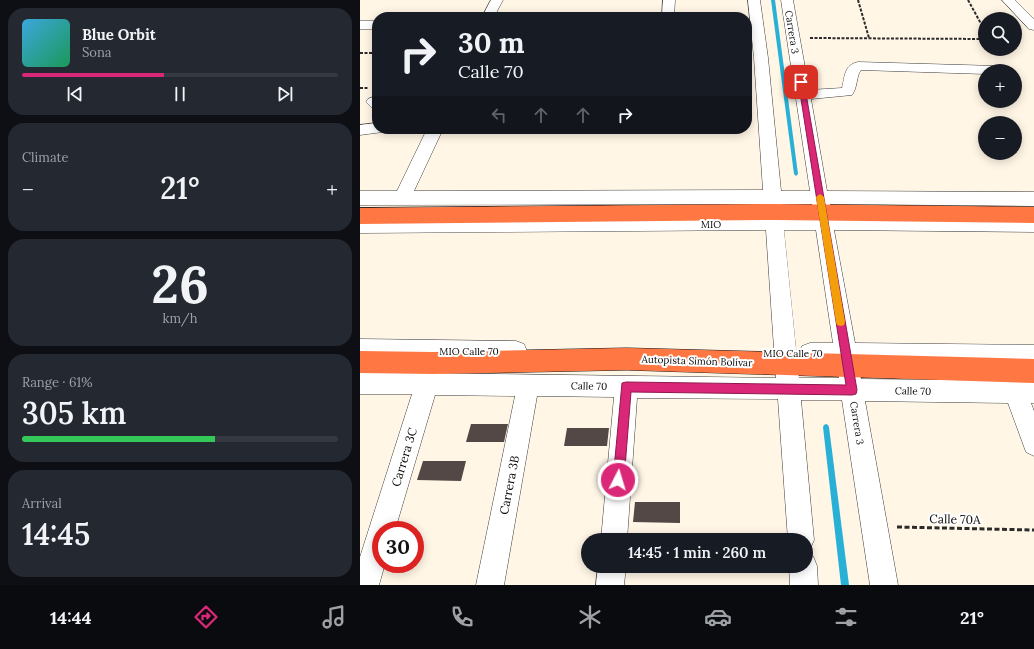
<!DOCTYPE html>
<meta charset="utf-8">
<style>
:root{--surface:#171b24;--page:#242831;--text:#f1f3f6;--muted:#9ea1a6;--line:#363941;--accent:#db2777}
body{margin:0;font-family:Lora,serif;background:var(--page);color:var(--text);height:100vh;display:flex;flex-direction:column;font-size:15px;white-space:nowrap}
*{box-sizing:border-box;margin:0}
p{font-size:13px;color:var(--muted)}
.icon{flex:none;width:22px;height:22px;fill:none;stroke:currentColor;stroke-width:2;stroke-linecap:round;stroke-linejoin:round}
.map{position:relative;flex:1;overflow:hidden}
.side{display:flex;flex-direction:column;gap:8px;padding:8px;background:#0d0f14;width:360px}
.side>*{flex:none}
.top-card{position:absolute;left:12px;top:12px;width:380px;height:122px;border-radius:16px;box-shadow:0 2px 10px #0003;background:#171b24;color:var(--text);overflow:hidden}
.controls{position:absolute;left:618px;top:12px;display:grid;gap:8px}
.controls a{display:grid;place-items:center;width:44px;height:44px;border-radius:50%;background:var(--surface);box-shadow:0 2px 10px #0003;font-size:20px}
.speed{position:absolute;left:12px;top:521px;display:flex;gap:8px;font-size:20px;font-weight:700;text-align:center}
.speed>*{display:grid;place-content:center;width:52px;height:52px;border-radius:50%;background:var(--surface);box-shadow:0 2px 10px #0003;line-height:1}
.speed .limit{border:6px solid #d22;background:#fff;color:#111}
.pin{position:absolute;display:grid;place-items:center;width:34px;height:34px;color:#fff;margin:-17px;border-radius:8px;box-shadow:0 2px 6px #0006}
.me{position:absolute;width:44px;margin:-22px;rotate:5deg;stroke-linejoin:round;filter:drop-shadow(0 0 3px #0008)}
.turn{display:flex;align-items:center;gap:14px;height:84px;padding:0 20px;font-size:18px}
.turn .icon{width:52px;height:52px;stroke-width:2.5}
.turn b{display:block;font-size:28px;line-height:34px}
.lanes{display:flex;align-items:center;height:38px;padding:0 20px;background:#0003;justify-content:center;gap:20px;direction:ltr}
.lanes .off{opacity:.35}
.big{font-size:30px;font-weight:600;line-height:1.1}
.side .tile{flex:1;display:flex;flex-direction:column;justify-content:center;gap:6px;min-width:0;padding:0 14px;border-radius:16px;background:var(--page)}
.side .dial{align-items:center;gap:0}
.dial b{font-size:52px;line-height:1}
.song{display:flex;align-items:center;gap:12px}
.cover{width:48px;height:48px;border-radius:6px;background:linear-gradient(135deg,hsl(200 70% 55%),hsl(150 70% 35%))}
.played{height:4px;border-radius:2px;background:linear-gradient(90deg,var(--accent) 45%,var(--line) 45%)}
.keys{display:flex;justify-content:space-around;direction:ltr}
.heat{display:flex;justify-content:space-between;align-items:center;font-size:22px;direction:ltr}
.charge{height:6px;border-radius:3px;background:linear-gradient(90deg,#34c759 61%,var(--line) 0)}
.trip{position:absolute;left:221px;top:533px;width:232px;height:40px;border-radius:20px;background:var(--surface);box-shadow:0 2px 10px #0003;font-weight:600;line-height:40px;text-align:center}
.tab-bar{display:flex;height:64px;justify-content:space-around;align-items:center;background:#090b0e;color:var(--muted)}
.tab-bar .icon{width:28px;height:28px}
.tab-bar .active{color:var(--accent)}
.tab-bar b{font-size:18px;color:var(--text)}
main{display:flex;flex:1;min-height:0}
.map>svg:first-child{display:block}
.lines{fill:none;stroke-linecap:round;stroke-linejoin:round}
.stream{fill:#28b0d7;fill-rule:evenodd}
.building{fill:#534845}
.minor-casing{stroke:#3c3c3c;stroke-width:1}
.highway-casing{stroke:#1a1a1a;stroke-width:1}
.path-far1{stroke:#2b2b2b;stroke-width:2;stroke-dasharray:3 1.5;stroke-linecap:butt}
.path{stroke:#2b2b2b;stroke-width:3;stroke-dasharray:5 2.5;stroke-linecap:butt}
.minor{fill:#fff;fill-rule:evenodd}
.highway{fill:#ff7844;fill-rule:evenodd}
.route{fill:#db2777;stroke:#8e194d}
.slow{fill:#f59e0b}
.labels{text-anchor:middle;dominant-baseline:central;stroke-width:4;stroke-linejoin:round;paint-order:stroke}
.street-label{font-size:10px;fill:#090909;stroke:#fff}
.near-street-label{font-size:12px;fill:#090909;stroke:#fff}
</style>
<main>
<section class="side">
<div class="tile">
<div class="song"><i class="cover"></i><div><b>Blue Orbit</b><p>Sona</p></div></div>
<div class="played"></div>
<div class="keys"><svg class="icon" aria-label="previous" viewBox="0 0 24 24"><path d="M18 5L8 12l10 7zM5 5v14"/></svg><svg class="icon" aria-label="pause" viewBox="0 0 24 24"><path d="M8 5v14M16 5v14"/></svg><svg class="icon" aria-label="next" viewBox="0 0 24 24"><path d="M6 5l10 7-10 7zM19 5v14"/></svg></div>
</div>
<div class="tile"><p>Climate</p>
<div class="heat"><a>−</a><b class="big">21°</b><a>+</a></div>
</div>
<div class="tile dial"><b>26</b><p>km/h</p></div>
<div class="tile"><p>Range · 61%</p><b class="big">305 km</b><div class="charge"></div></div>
<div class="tile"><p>Arrival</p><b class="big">14:45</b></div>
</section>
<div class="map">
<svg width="674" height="585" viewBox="0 0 674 585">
<rect width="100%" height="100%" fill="#fff6e6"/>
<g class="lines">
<!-- stream -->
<g class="stream">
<path d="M411 0H415L438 174 436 176 434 174Z"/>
<path d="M466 424 468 425 469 427 489 585H481L463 427 464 425Z"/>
</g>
</g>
<!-- building -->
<g class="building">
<path d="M111 424H148L144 442H106Z"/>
<path d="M207 428H249L247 446H204Z"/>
<path d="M63 461H106L101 481 57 480Z"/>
<path d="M275 502H320V523L273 522Z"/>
</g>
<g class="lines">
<!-- minor casing -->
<g class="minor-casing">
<g id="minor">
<path d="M131 0H143L134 17H122Z"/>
<path d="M303 0H315L314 17H302Z"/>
<path d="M388 0H400L408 58 421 191H450L421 0H433L449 90 482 88C485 76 484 65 498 62L637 66 642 67 644 70 625 71V74L501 70C496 76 498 87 492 95L451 99 467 191 674 192V206L470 204 472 216 674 218V232L474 230 495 343 674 345V365L498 363 501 379 674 381V403H671L674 411V456L666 452 648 403 505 401 538 585H510L482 400H441L454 540 450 549 446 551V540H428L418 399 277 398 267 540H241L254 397 177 396 144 585H116L155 396 75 395 35 530H21V564H25L19 585H0V557L52 394H0V372L416 378 406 230 0 233V219L405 216 404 204 0 205V191H37L67 129H83L54 191 403 190 394 58ZM422 204H452L454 216H423ZM424 230H456L473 343H450L442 346 439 353 442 360 450 363H476L479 378H439Z"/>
<path d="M642 0H655L674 19V30L669 29Z"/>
<rect x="0" y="21" width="17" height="8"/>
<path d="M13 97 17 98V110L12 108 6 102 8 99Z"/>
<path d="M17 123V129H24L23 132 0 135V125Z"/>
<path d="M0 339 156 341 164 344 167 351 164 358 156 361 0 359Z"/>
<path d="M446 554 453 556 457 566 458 585H430L429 566H446Z"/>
<path d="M238 566H266L264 585H236Z"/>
</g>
</g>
<!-- highway casing -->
<g class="highway-casing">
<g id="highway">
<path d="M414 204 674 207V223L414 220 0 224V208Z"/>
<path d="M267 348 674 359V383L267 370 73 374 0 373V351L73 352Z"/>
</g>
</g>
<!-- path-far1 -->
<g class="path-far1">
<path d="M498 0 509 38"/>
<path d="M608 0 625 31"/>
<path d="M450 38 625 39"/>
<path d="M0 53H17"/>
<path d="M0 88H9"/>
</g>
<!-- path -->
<path class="path" d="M537 527 674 530"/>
<!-- minor -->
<use href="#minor" class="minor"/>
<!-- highway -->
<use href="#highway" class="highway"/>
</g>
<!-- route -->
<path class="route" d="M438 80 444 82 497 390 496 394 492 395 271 392 264 480 263 484 258 486 254 484 253 480 262 383 266 382 486 385Z"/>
<!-- slow -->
<path class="slow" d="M460 194 464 197 485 322 484 325 481 326 477 325 476 322 456 197Z"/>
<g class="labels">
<!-- street labels -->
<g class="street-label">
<text transform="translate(432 32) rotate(81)">Carrera 3</text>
<text x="351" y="224">MIO</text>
<text x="109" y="351">MIO Calle 70</text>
<text x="433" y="353">MIO Calle 70</text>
<text transform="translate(337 361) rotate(2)">Autopista Simón Bolívar</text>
<text transform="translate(229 386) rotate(1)">Calle 70</text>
<text transform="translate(553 391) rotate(1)">Calle 70</text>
<text transform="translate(497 423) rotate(81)">Carrera 3</text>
</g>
<!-- near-street labels -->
<g class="near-street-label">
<text transform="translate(44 457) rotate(-73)">Carrera 3C</text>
<text transform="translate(149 485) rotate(-79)">Carrera 3B</text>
<text transform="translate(595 519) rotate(1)">Calle 70A</text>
</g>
</g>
</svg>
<div class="controls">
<a><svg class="icon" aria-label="search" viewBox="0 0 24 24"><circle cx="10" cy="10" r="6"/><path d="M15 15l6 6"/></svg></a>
<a>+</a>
<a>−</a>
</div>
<div class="speed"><div class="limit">30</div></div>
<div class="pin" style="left:441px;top:82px;background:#d93025"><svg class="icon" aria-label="arrive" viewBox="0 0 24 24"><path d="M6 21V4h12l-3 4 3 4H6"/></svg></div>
<svg class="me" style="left:258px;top:480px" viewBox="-20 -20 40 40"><circle r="17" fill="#db2777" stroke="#fff" stroke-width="3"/><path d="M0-11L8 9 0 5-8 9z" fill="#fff"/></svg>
<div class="trip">14:45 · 1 min · 260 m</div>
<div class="top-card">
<div class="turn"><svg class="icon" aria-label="right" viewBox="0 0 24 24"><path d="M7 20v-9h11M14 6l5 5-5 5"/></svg><div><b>30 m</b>Calle 70</div></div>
<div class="lanes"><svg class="icon off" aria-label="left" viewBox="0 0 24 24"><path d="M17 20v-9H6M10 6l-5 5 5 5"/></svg><svg class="icon off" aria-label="ahead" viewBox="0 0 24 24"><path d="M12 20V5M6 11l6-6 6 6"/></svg><svg class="icon off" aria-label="ahead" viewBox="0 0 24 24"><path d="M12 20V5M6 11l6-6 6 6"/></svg><svg class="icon" aria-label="right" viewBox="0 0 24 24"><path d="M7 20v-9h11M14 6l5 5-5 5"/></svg></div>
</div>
</div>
</main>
<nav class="tab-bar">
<b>14:44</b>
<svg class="icon active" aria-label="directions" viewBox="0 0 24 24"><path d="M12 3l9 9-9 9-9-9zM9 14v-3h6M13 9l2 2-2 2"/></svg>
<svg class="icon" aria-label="music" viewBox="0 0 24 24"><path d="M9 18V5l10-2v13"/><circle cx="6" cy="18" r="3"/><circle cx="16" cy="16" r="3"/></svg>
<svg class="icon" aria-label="phone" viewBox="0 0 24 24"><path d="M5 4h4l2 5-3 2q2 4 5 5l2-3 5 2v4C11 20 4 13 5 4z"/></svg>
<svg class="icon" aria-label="climate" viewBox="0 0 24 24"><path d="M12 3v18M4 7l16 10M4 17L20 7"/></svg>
<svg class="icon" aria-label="car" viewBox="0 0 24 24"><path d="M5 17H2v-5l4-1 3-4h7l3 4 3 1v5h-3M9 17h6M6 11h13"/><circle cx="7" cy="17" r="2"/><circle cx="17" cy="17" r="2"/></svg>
<svg class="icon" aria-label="filters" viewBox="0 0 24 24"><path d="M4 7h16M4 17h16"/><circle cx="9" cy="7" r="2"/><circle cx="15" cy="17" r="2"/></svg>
<b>21°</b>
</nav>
